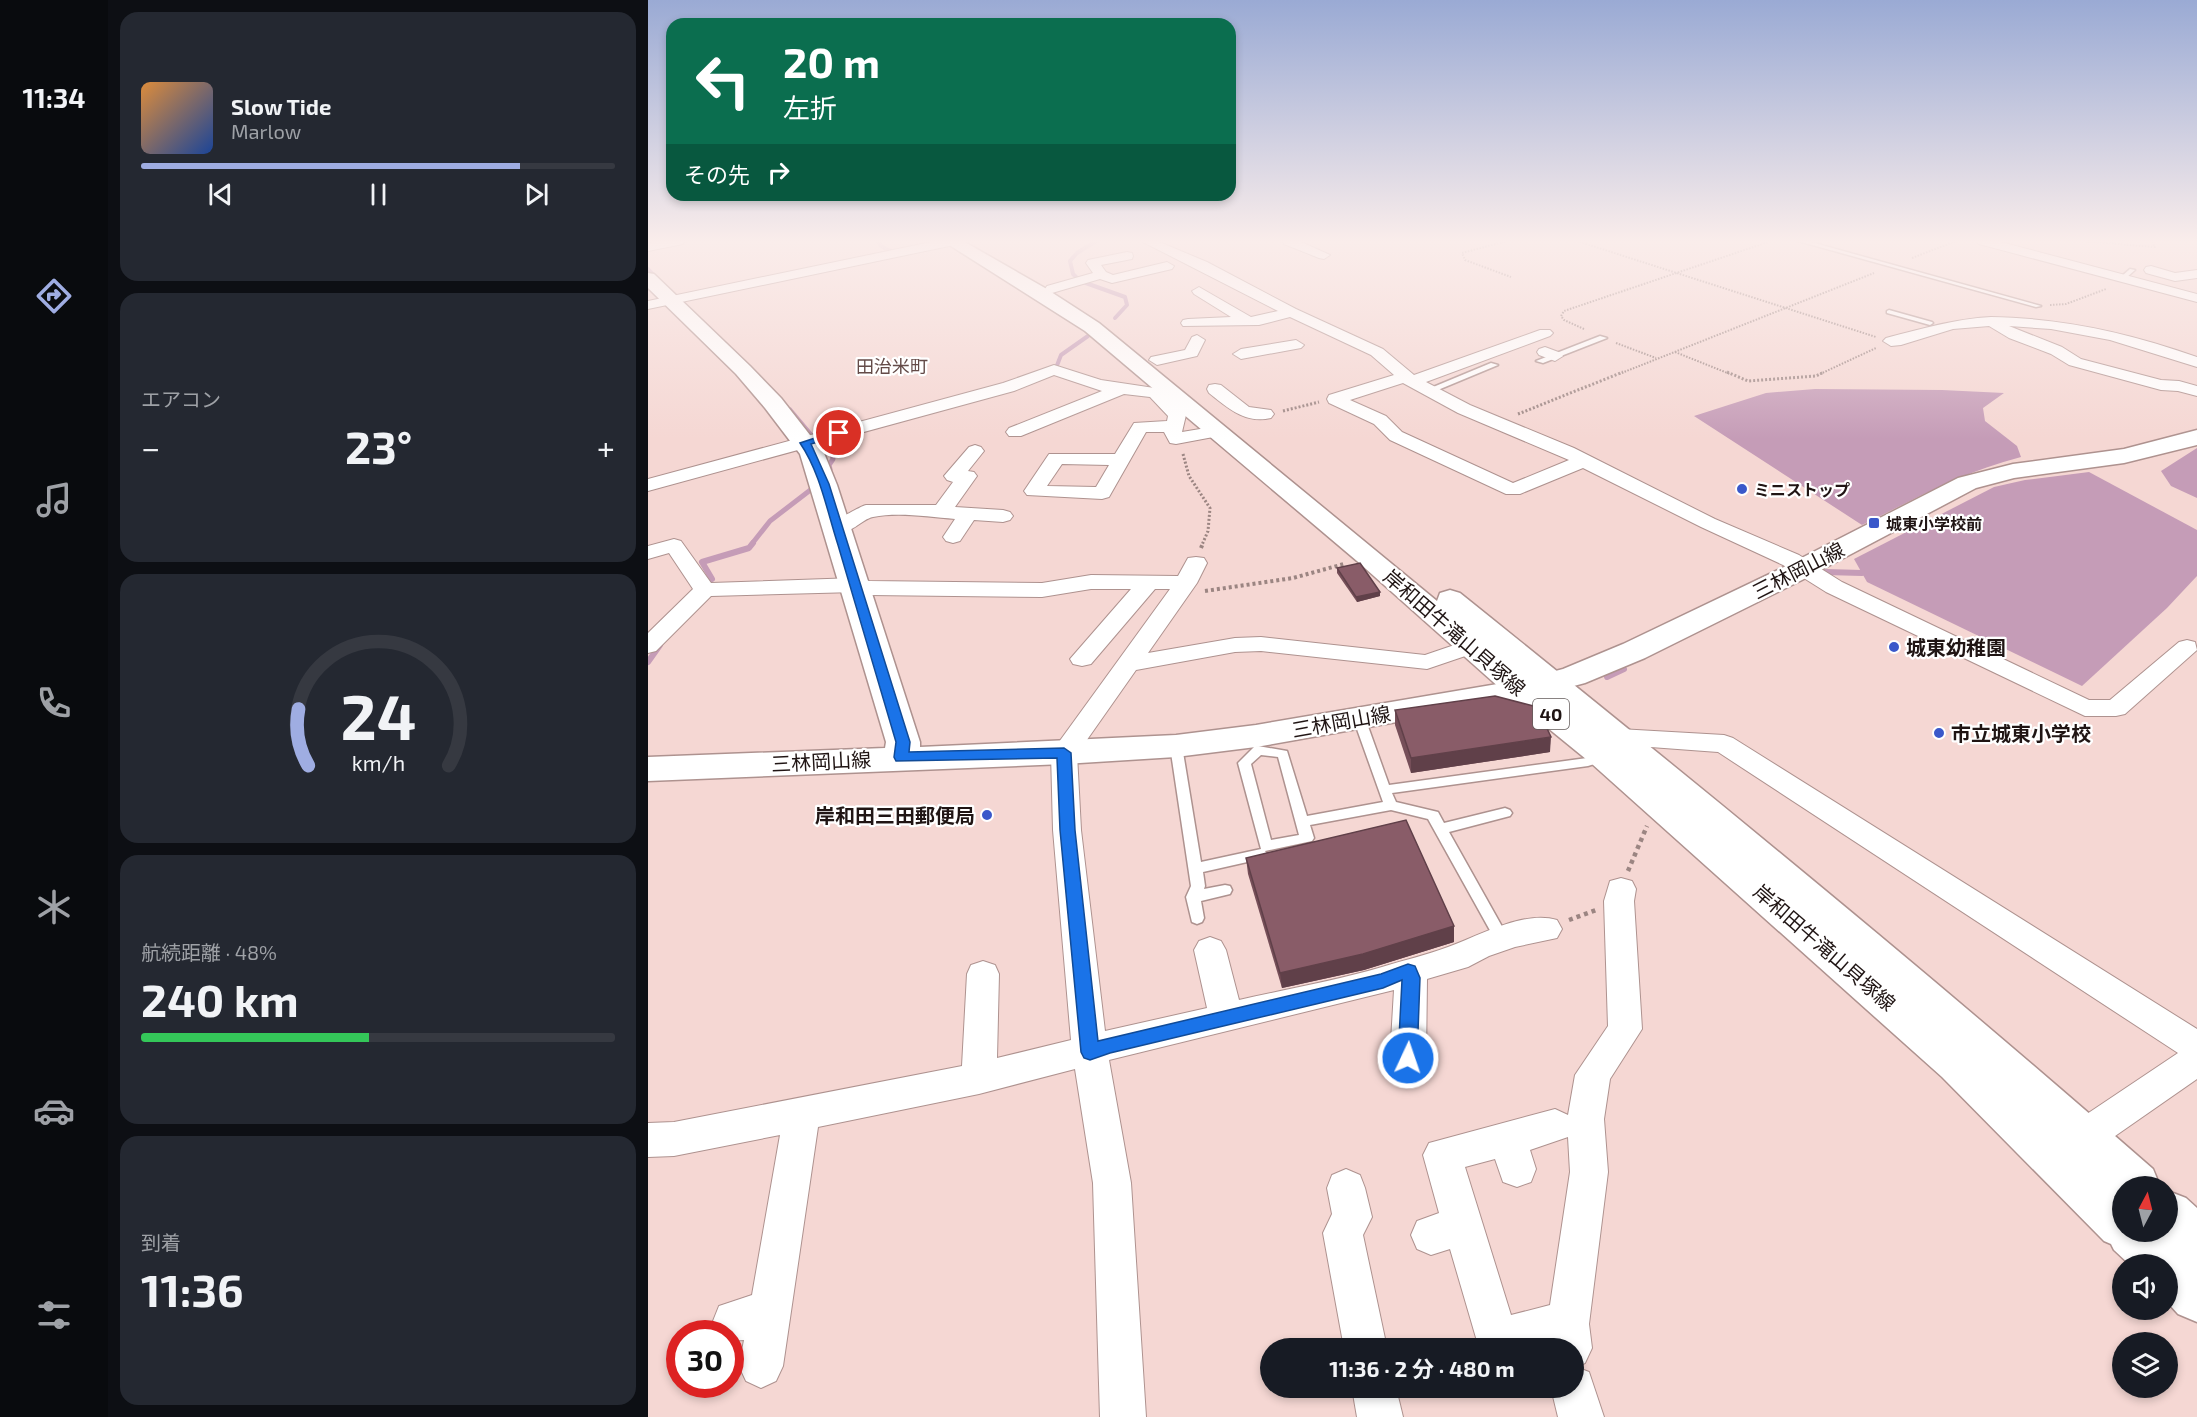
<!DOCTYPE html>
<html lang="ja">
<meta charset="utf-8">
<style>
:root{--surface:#171b24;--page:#242831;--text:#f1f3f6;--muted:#9ea1a6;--line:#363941;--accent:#9fade2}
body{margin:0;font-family:"Exo 2","Noto Sans JP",sans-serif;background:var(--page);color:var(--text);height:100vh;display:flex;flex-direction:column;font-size:22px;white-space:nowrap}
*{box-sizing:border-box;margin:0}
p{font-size:20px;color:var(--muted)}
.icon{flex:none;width:33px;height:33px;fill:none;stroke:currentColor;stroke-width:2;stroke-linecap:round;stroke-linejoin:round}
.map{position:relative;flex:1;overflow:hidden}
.details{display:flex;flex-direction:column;gap:12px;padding:12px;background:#0d0f14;width:540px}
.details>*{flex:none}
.banner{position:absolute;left:18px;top:18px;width:570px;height:183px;border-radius:18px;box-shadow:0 3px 9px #0003;background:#0b6e4f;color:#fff;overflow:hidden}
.needle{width:39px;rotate:7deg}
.tools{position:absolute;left:1464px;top:1176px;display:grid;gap:12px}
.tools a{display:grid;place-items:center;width:66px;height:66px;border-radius:50%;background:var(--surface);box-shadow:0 3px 9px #0003;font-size:30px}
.speed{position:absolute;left:18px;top:1320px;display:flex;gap:12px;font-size:30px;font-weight:700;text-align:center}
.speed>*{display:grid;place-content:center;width:78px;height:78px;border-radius:50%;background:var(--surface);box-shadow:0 3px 9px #0003;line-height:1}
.speed .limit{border:9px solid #d22;background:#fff;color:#111}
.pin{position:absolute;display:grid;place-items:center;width:51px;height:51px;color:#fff;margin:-26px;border:3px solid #fff;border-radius:50%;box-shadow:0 2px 6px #0007}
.me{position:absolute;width:66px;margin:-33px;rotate:3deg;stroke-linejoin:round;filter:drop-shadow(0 0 4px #0008)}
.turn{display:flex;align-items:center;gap:21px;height:126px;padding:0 18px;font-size:27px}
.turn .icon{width:78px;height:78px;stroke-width:2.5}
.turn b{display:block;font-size:42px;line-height:51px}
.then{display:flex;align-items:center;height:57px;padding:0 18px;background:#0003;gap:12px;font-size:22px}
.big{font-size:45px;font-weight:700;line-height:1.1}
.details .widget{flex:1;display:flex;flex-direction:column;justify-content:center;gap:9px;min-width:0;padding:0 21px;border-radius:18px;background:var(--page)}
.details .dial{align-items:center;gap:0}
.dial svg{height:156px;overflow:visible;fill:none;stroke:var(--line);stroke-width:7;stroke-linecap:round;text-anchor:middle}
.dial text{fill:var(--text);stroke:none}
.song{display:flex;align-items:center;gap:18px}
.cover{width:72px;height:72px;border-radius:9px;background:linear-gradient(135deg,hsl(30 70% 55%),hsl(220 70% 35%))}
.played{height:6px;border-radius:3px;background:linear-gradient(90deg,var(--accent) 80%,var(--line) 80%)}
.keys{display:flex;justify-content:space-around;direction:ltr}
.heat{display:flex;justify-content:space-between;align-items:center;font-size:33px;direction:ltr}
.charge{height:9px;border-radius:4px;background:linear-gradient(90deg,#34c759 48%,var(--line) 0)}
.trip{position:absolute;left:612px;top:1338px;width:324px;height:60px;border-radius:30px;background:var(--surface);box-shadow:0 3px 9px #0003;font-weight:700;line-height:60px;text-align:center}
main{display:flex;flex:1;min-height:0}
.tabs{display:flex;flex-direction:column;width:108px;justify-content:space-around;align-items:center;background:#090b0e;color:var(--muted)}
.tabs .icon{width:42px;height:42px}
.tabs .active{color:var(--accent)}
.tabs b{font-size:27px;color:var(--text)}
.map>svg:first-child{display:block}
.water{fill:#c59cb7}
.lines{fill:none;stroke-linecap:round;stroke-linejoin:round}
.stream-far2{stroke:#c59cb7;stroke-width:4}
.stream-far1{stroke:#c59cb7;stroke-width:5}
.stream{stroke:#c59cb7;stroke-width:6}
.service-casing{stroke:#ae928f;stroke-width:3}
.minor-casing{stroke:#ae928f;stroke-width:2}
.secondary-casing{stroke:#ae928f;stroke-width:3}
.primary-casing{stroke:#ae928f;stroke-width:3}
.path-far3{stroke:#9b8582;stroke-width:2;stroke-dasharray:1.5 1.5;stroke-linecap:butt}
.path-far2{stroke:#9b8582;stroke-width:3;stroke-dasharray:2 2;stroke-linecap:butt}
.path-far1{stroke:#9b8582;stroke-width:4;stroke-dasharray:3 3;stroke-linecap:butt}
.path{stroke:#9b8582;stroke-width:4.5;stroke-dasharray:4 4;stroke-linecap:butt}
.service{fill:#fff;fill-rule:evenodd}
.minor{fill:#fff;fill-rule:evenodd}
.secondary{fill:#fff;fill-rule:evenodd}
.primary{fill:#fff;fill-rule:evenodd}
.wall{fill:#764f59}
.shaded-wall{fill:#604049}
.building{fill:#895c68;stroke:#604049;stroke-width:1.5}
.route{fill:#1a73e8;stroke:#114b97;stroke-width:1.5}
.poi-dot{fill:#3a58ca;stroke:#fff;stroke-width:2}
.labels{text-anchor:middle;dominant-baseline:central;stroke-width:4.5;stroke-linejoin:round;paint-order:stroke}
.far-poi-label{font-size:16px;font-weight:bold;fill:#201514;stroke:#fff;text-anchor:start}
.far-neighbourhood-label{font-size:18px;fill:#644b48;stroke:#fff}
.shield{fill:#fff;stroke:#635b5a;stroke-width:1.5}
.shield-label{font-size:18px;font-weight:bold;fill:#201514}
.street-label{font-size:20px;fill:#201514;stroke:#fff}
.poi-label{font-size:20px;font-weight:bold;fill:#201514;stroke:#fff;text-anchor:start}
</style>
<main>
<nav class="tabs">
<b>11:34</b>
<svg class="icon active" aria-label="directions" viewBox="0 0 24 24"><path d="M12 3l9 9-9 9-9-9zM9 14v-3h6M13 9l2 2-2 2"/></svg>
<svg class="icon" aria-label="music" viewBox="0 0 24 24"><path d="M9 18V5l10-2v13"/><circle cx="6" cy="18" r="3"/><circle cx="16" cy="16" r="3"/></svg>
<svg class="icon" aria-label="phone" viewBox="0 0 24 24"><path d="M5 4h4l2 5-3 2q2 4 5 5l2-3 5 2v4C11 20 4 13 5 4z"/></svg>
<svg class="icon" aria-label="climate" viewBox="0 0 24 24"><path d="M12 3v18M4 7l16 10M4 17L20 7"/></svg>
<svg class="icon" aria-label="car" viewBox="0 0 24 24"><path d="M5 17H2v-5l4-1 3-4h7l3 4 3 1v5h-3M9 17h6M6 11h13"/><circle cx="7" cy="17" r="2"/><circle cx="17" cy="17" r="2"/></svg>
<svg class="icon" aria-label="filters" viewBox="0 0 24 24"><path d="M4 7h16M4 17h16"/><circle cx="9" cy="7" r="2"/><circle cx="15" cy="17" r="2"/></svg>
</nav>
<section class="details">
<div class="widget">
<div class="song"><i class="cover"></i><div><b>Slow Tide</b><p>Marlow</p></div></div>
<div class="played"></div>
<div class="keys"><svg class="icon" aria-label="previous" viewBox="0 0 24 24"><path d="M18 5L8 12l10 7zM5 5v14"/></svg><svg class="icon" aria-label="pause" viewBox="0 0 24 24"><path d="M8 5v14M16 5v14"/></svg><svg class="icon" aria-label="next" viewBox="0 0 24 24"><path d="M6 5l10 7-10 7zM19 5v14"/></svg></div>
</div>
<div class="widget"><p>エアコン</p>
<div class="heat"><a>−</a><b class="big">23°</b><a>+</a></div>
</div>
<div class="widget dial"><svg viewBox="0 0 100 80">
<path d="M14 69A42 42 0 1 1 86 69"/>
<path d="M14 69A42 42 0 0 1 9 40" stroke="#9fade2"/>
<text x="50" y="56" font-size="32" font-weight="700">24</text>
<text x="50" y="72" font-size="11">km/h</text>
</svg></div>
<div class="widget"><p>航続距離 · 48%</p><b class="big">240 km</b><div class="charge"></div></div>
<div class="widget"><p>到着</p><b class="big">11:36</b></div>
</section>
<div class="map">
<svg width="1549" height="1417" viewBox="0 0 1549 1417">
<rect width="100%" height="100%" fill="#f5d7d3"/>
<!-- water -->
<g class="water">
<path d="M1167 389 1294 390 1356 393 1335 408 1337 421 1369 446 1373 457C1314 472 1267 499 1214 525L1046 416 1118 393Z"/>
<path d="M1549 448V498L1523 486 1513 471Z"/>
<path d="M1441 472 1549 530V576L1519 608 1434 686 1219 582 1206 559 1346 487 1377 480Z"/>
</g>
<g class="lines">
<!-- stream-far2 -->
<g class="stream-far2">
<path d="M230 241 233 246 244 252"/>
<path d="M0 269 9 279"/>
<path d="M430 279 425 274 422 261 429 253 448 241"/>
<path d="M435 282 477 297 479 305 467 318"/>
<path d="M408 368 413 355 440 336"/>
</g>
<!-- stream-far1 -->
<g class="stream-far1">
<path d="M142 410 163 435"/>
<path d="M179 449 184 453 185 459 181 465 182 469"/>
<path d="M103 545 122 521 165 488"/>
</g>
<!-- stream -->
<g class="stream">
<path d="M1178 572 1214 573"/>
<path d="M64 579 54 562 101 548 105 543"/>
<path d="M0 662 12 645"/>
<path d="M959 677 976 669"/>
</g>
<!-- service casing -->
<g class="service-casing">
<g id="service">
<path d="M1150 241H1159L1393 306 1388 307Z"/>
<path d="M1482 269 1487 270 1478 278H1474V276Z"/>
<path d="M1241 310 1284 322 1285 323 1282 325 1239 313V311Z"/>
<path d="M952 336 959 338 895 363 888 361Z"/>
<path d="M843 363 850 365 785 392 778 390Z"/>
<path d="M711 714 717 718 741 785 939 758 955 753 959 754 961 757 959 760 940 766 744 793 748 802 790 812 796 823 857 808 862 810 864 813 862 816 801 832 861 939 859 943 854 945 849 943 780 819 743 810 662 825 666 838 664 841 617 851 619 854 617 858 555 872 557 886 556 889 577 885 582 886 584 890 582 894 553 901 556 918 554 922 549 924 544 922 538 897 543 886 522 746 524 743 528 742 534 746 553 862 613 849 590 763 606 747 610 746 639 751 659 816 735 802 705 718ZM613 755 630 757 651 835 623 840 603 764Z"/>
</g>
</g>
<!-- minor casing -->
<g class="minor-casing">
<g id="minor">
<path d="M12 241H37L35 244 0 251V243Z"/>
<path d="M288 241H312L306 245 0 309V301Z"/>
<path d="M493 241H509L559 262 648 309 735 349 766 375 892 330H902L905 333 902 336 778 382 822 405 926 448 1067 519 1151 555 1194 582 1441 700H1462L1531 642 1539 640 1547 642 1549 650 1477 714 1468 716H1437L1178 592 1135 565 1053 527 935 468 872 494H858L742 440 726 424 681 403 679 399 681 395 746 375 723 355 642 317 611 325 535 326 533 323 535 320 540 319 583 317 546 294 544 291 551 287 603 317 630 311ZM755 383 810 413 921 460 865 483 754 432 738 416 702 400Z"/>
<path d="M634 241H651L682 255 676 259 671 258 636 244Z"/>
<path d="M1329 241H1349L1549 294V302L1331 244Z"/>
<path d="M479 252 484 253 485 256 484 259 453 265 458 272 465 275 519 262 526 266 524 269 464 283 452 279 404 293 397 289 399 286 445 273 438 263 440 260Z"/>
<path d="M1503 266 1527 273 1549 270V278L1527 281 1498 273 1496 270 1498 267Z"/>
<path d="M1343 317C1414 318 1482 333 1549 357V367L1462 340 1403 329 1361 326 1414 347 1433 359 1513 380 1531 381 1549 386V396L1530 391 1513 390 1421 365 1403 354 1361 338 1341 326 1305 329 1253 345 1243 346 1235 341 1238 338C1273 329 1306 319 1343 317Z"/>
<path d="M549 335 557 340 549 356 509 365 501 360 503 357 537 350 544 337Z"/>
<path d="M648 340 656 345 653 348 593 359 585 354 593 349Z"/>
<path d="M897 347 913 353 915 356 907 361 891 355 889 352 891 349Z"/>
<path d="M406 365 453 380 513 389 538 415 534 432 570 426 576 427 579 431 576 435 528 444 522 443 516 432H498L461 497 454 499 379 495 376 491 401 454H467L486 423 519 421 520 416 502 397 476 394 373 436H361L358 432 361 428 454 391 406 375 366 391 0 491V479L355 383ZM414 464 461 465 448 487 399 486Z"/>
<path d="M567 384 573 385 601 407 623 410 626 414 623 418C597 424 580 408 561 393L559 389 561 385Z"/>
<path d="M327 445 333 447 336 451 320 471 326 472 329 476 307 507 355 510 362 512 365 516 362 520 355 522 326 520 312 541 305 543 298 541 295 537 307 519C281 517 251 512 225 517 211 520 204 537 182 531L179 527C181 524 213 506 218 505H288L305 482 299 480 296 476 321 447Z"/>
<path d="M26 539 33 541 63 583 208 578 221 581 394 583 443 575 530 576 540 558 548 557 556 558 559 563 549 583 500 653 587 638 613 637 777 655 824 639 832 641 836 646 832 651 779 669 613 651 587 652 488 670 429 754 433 830 457 1031 559 1008 546 950 551 941 562 937 573 941 578 950 591 1000C638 989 687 981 734 967 756 960 779 955 800 947 831 936 876 910 909 920L914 929 909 938 867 947 841 956 820 967 779 979 778 1058 772 1069 760 1073 748 1069 742 1058 746 990 461 1060 483 1183 498 1417H452L445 1183 427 1069 331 1094 170 1127 135 1366 128 1381 113 1388 98 1381 91 1366 96 1340 82 1341V1334H70L65 1321 71 1306 104 1295 132 1135 26 1156 0 1157V1123L26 1122 314 1066 319 974 323 965 335 961 347 965 351 974 349 1058 423 1040 405 830 403 753 522 589H507L443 664 434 666 425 664 422 659 483 589H443L394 597 221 595 208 592 63 596 8 651 0 653V633L45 589 21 553 0 559V546Z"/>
<path d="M971 729 1076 735 1085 738 1549 1029V1079L1447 1150 1434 1155 1421 1150 1415 1138 1421 1126 1530 1053 1070 752 962 744 958 738 962 732Z"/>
<path d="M973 878 984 881 988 889 986 901 994 1029 962 1079 956 1119 960 1172 941 1324 944 1348 937 1363 928 1367 941 1372 956 1417H910L903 1388H926V1348H831L802 1249 783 1255 769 1249 763 1235 769 1221 791 1213 775 1155 781 1143 907 1109 920 1115 927 1075 960 1026 956 901 962 881ZM920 1137 922 1172 902 1305 863 1315 817 1167 847 1159 855 1182 869 1187 883 1182 888 1169 882 1150Z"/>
<path d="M698 1169 712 1175 717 1188 724 1217 715 1235 739 1348H696L675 1233 684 1214 679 1188 684 1175Z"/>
<path d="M704 1388H748L755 1417H709Z"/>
</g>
</g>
<!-- secondary casing -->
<g class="secondary-casing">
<path id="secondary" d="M0 273 6 274 102 366 133 398 176 453 189 485 272 742V747L528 735 608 725 873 680 915 669 975 644 1134 568 1310 478 1365 464 1476 449 1549 430V445L1476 463 1366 478 1328 488 1154 580 997 658 937 683 873 700 608 747 528 757 416 764 0 781V757L237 748 238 742 152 454 117 408 88 374 0 288Z"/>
</g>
<!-- primary casing -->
<g class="primary-casing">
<path id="primary" d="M295 241H315L397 288 451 323 789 601 792 593 802 590 812 593C1046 781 1279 971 1505 1169L1512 1186H1474V1232H1520V1191L1538 1198 1549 1208V1322L1530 1314 1520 1303V1264H1481L1466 1250 1463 1244 1456 1241 1294 1077 944 764 862 697 709 561 437 331Z"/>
</g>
<!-- path-far3 -->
<g class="path-far3">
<path d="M859 241 814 253 817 260 863 277"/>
<path d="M929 241 1228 337"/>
<path d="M1434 241 1507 247 1504 241"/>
<path d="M1264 258 1308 241"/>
<path d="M1402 305 1418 304 1458 289"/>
<path d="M936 329 916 320 913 316 916 311 1123 241"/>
<path d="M968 343 1008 358"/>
<path d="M1027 352 1082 374"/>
<path d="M971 374 1226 273"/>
<path d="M1172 374 1228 348"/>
</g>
<!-- path-far2 -->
<g class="path-far2">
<path d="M1079 372 1100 381 1168 376 1176 372"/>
<path d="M635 411 671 402"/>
<path d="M870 414 975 372"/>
<path d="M535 454 541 476 562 508 560 531 554 545"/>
</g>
<!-- path-far1 -->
<g class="path-far1">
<path d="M553 548 555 543"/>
<path d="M557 591 645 578 696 564"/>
</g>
<!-- path -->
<g class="path">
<path d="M980 871 999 826"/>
<path d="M921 920 948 910"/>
</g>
<!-- service -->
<use href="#service" class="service"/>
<!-- minor -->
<use href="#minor" class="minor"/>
<!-- secondary -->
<use href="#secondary" class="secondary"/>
<!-- primary -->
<use href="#primary" class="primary"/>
</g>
<!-- wall -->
<g class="wall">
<path d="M689 568 732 592V596L709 602 689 573Z"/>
<path d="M747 710 902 752 763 773 747 725Z"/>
<path d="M598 858 806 942 716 970 634 988 600 874Z"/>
</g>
<!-- shaded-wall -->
<g class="shaded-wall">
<path d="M732 592V596L709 602 708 597Z"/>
<path d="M903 737 902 752 763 773V758Z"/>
<path d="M806 926V942L716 970 634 988 632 973Z"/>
</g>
<!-- building -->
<g class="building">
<path d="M712 563 732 592 708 597 689 568Z"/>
<path d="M847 696 889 707 903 737 763 758 747 710Z"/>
<path d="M758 820 806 926 715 954 632 973 598 858Z"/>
</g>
<!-- sky -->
<linearGradient id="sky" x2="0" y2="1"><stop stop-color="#9aaad4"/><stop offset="0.55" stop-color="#faedeb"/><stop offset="1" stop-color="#faedeb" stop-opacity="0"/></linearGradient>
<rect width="1549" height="439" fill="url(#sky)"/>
<!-- route -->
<path class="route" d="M191 430 196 433 195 435 163 444 181 484 262 742 261 752 416 748 423 753 427 830 450 1041 733 974 760 964 767 966 772 978 769 1058 766 1063 760 1066 753 1063 750 1058 754 980 735 988 462 1053 442 1060 436 1058 433 1052 412 830 409 758 248 761 246 757 248 742C229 677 210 611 190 545 179 511 172 472 152 443Z"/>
<!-- markers -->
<g class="poi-dot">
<circle cx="1094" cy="489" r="6"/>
<rect x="1220" y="517" width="12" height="12" rx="3"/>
<circle cx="1246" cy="647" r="6"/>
<circle cx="1291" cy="733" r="6"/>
<circle cx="339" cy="815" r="6"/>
</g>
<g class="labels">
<!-- far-poi labels -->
<g class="far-poi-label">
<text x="1106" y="489">ミニストップ</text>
<text x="1238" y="523">城東小学校前</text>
</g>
<!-- far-neighbourhood labels -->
<g class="far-neighbourhood-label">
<text x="244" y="366">田治米町</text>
</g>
<!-- shield labels -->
<rect class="shield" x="885" y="699" width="36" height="30" rx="4.5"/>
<g class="shield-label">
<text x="903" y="714">40</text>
</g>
<!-- street labels -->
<g class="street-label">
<text transform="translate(1150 570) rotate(-27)">三林岡山線</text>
<text transform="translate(807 632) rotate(41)">岸和田牛滝山貝塚線</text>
<text transform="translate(693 721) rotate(-10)">三林岡山線</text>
<text transform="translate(173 761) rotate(-3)">三林岡山線</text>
<text transform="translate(1177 947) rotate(41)">岸和田牛滝山貝塚線</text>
</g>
<!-- poi labels -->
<g class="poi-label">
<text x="1258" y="647">城東幼稚園</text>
<text x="1303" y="733">市立城東小学校</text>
<text x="327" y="815" text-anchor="end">岸和田三田郵便局</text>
</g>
</g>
</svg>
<div class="tools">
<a><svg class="needle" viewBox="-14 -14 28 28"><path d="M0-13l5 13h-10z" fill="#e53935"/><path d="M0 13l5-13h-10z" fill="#9ea1a6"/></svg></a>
<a><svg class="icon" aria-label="sound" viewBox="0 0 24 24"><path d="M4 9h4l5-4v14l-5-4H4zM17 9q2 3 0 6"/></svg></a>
<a><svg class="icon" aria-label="layers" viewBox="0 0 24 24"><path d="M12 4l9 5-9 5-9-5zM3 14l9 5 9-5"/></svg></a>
</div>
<div class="speed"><div class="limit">30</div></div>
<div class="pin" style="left:191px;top:433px;background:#d93025"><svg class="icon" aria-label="arrive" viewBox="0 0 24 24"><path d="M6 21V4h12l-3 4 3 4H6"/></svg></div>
<svg class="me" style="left:760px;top:1058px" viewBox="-20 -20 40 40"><circle r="17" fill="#1a73e8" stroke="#fff" stroke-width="3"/><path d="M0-11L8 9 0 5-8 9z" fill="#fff"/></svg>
<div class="trip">11:36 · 2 分 · 480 m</div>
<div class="banner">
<div class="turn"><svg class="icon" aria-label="left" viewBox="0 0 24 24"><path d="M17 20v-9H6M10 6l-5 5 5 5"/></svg><div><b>20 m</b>左折</div></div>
<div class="then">その先<svg class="icon" aria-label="right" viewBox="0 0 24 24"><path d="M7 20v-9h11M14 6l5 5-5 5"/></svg></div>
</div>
</div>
</main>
